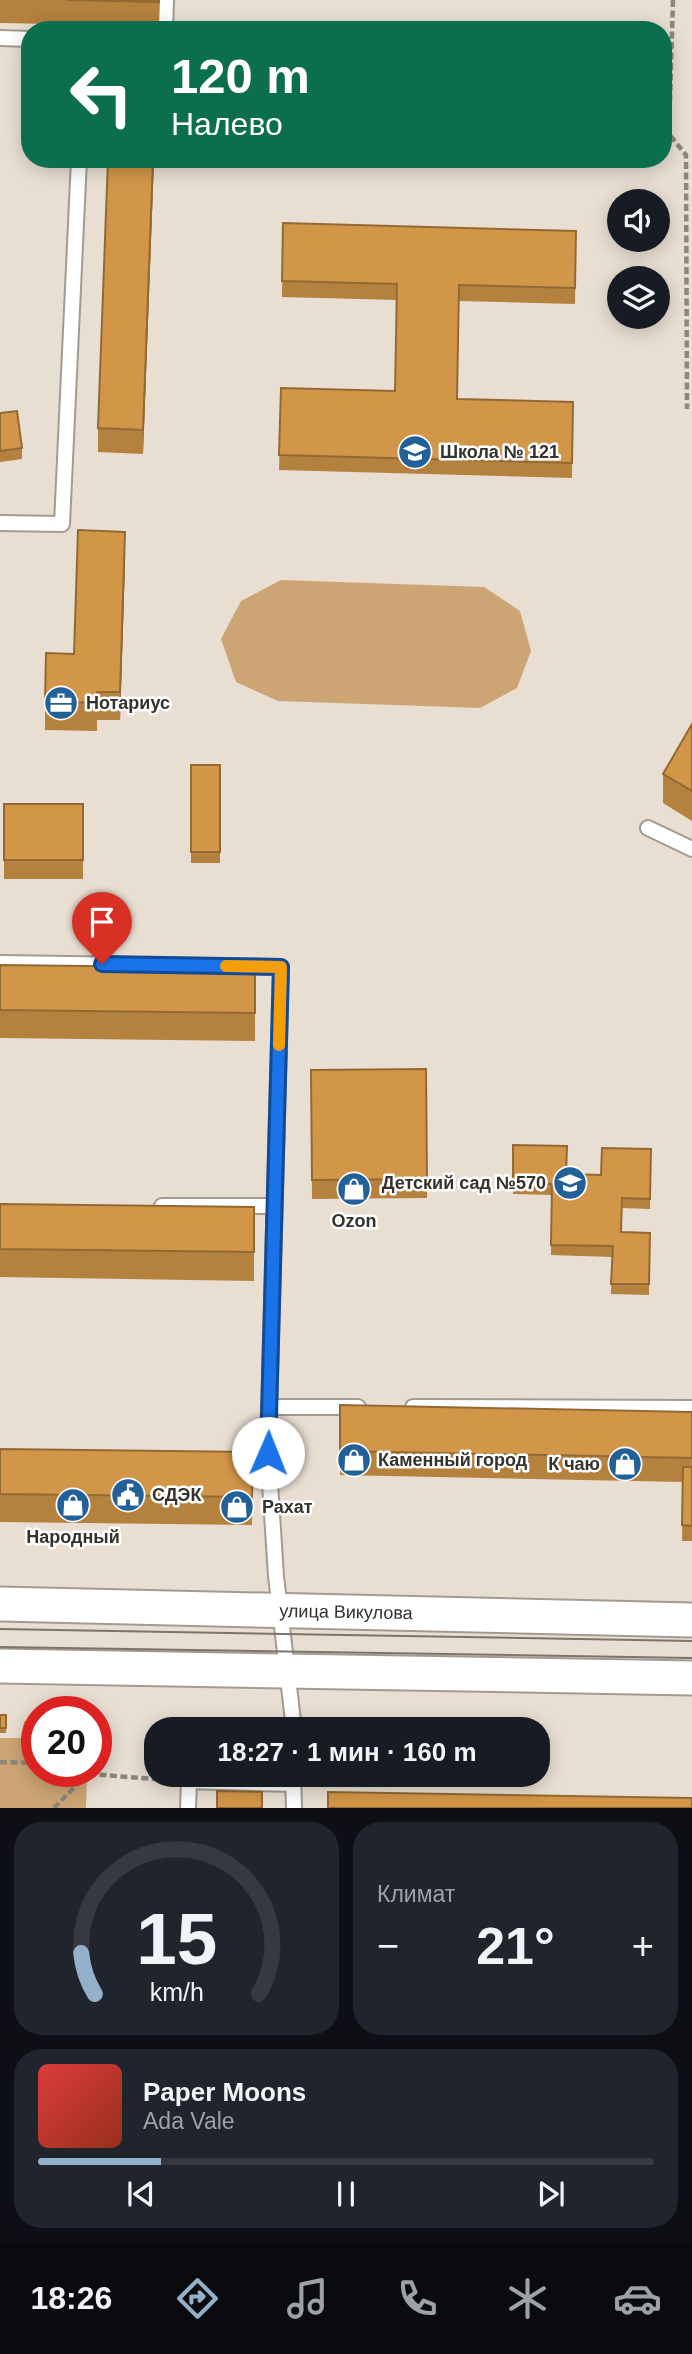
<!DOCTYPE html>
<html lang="ru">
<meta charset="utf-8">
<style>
:root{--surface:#171b24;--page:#20242c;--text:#f1f3f6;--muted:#9ea1a6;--line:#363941;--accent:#94b1cb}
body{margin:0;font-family:Arial,sans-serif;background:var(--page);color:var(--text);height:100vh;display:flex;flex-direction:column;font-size:26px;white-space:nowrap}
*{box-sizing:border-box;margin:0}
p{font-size:23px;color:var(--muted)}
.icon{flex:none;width:38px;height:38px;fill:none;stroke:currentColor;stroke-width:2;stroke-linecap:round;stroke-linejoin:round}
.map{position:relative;height:1808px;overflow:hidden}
.drawer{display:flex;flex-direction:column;gap:14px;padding:14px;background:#0d0f14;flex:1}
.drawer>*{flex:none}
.banner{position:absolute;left:21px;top:21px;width:651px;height:147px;border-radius:28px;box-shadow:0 4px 18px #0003;background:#0b6e4f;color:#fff;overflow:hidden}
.fabs{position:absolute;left:607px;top:189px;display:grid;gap:14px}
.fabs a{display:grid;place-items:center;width:63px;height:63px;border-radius:50%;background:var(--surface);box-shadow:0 4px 18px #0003;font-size:35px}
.speed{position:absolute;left:21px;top:1696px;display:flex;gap:14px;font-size:35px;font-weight:700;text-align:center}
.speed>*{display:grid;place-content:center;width:91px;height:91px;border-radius:50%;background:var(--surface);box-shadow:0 4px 18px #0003;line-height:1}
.speed .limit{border:10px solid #d22;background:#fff;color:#111}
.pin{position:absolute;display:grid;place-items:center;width:60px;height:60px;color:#fff;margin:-72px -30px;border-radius:50% 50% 50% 0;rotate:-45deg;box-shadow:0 0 7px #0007}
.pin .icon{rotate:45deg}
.me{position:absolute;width:77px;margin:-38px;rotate:1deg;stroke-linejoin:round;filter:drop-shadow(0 0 5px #0008)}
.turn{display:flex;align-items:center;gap:24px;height:147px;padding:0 35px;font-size:32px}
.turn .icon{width:91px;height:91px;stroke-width:2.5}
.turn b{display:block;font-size:49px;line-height:60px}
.big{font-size:52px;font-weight:600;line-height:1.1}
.drawer .widget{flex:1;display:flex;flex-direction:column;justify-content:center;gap:10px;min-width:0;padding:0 24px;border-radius:28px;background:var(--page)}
.drawer .dial{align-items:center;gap:0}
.dial svg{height:182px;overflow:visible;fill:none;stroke:var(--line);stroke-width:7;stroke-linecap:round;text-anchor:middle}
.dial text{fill:var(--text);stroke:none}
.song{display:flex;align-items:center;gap:21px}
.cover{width:84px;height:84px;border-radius:10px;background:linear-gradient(135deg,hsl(0 70% 55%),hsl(10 70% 35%))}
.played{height:7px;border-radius:4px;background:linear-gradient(90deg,var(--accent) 20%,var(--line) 20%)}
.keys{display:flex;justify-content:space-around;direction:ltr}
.heat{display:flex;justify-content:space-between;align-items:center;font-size:38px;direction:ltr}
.drawer .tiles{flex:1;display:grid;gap:14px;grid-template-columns:1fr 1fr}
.widget:last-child{grid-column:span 2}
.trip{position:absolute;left:144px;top:1717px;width:406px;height:70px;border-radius:28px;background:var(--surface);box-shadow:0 4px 18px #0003;font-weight:600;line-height:70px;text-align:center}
.tabs{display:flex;height:112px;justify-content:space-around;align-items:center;background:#090b0e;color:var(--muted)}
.tabs .icon{width:49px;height:49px}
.tabs .on{color:var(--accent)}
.tabs b{font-size:32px;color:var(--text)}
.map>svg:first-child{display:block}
.green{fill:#cda575}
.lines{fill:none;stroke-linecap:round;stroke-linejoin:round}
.service-casing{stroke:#a49a8f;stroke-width:18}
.tertiary-casing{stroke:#a49a8f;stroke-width:37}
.path{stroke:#8d867d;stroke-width:4.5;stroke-dasharray:7 3.5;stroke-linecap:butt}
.service{stroke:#fff;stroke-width:14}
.tertiary{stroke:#fff;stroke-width:33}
.tram{stroke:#7a746c;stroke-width:2}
.wall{fill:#b5813f}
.shaded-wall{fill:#936933}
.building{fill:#d29649;stroke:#936933;stroke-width:2}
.route-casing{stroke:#114b97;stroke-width:18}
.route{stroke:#1a73e8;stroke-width:12}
.slow{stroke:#f59e0b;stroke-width:12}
.labels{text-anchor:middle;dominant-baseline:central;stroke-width:5;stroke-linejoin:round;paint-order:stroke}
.poi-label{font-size:18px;font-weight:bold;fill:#35312c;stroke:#fff;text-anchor:start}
.street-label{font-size:18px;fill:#35312c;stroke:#fff}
</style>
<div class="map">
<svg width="692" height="1808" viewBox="0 0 692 1808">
<rect width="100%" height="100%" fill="#e9ded2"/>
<!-- green -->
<g class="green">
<path d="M281 580 484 587 520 611 531 651 517 688 480 708 278 701 236 682 221 639 241 601Z"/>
<path d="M24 1721H37V1771H87L86 1808H0V1738H22Z"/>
</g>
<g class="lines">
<!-- service casing -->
<g class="service-casing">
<g id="service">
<path d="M165 30 166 0"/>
<path d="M0 38 30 39"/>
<path d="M0 523 62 524 79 159"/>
<path d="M648 828 692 849"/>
<path d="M0 963 281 967 268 1453 276 1576 294 1729"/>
<path d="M162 1206H274"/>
<path d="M269 1407H358"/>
<path d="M413 1407 692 1408"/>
<path d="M293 1774 294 1808"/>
<path d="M188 1808 189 1781 293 1784"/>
</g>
</g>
<!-- tertiary casing -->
<g class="tertiary-casing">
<g id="tertiary">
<path d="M0 1604 692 1620"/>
<path d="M0 1666 692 1678"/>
</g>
</g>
<!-- path -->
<g class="path">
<path d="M673 0 669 134 686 155 687 409"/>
<path d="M0 1762 37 1763"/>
<path d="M89 1774 168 1780"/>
<path d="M54 1808 90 1771"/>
</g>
<!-- service -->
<use href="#service" class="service"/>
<!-- tertiary -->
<use href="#tertiary" class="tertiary"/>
<!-- tram -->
<g class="tram">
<path d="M0 1629 692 1641"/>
<path d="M0 1647 692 1658"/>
</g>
</g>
<!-- wall -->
<g class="wall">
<path d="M0 0H160L159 26 0 23Z"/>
<path d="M108 159H154L143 454 98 452V428Z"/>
<path d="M283 223 576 246 575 304 459 301 457 399 573 402 572 478 279 470 281 388 395 391 397 300 282 297Z"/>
<path d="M0 413 22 448V459L0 462Z"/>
<path d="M125 560 120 720H97V731L45 730V701L74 654Z"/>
<path d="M692 724V821L663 803V774Z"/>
<rect x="191" y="765" width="29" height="98"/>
<rect x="4" y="804" width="79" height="75"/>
<path d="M0 965 255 968V1041L0 1038Z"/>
<path d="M426 1069 427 1198 312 1199 311 1070Z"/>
<path d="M513 1145 566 1174 601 1175 651 1149 650 1209 622 1208 621 1232 650 1233 649 1295 611 1294 612 1257 551 1255 552 1195 513 1194Z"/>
<path d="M0 1204 254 1207V1281L0 1277Z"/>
<path d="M340 1405 692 1412V1541H682L683 1482 340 1475Z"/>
<path d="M0 1449 253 1452 252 1525 0 1522Z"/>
<rect x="0" y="1715" width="6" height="18"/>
</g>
<!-- shaded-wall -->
<g class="shaded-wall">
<path d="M153 159H154L143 454V430Z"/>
<path d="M125 532V560L120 720V692Z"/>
</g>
<!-- building -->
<g class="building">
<path d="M67 0H159V2Z"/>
<path d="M108 159H153L143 430 98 428Z"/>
<path d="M283 223 576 231 575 288 459 285 457 399 573 402 572 463 279 455 281 388 395 391 397 284 282 281Z"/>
<path d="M17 411 22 448 0 451V413Z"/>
<path d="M78 530 125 532 120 692H97V703L45 701 46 653 74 654Z"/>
<path d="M692 724V791L663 774Z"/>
<rect x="191" y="765" width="29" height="87"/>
<rect x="4" y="804" width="79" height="56"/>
<path d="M0 965 255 968V1013L0 1010Z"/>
<path d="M426 1069 427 1179 312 1180 311 1070Z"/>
<path d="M513 1145 567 1146 566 1174 601 1175 602 1148 651 1149 650 1199 622 1198 621 1232 650 1233 649 1284H611L613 1246 551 1245 552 1184 513 1183Z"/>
<path d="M0 1204 254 1207V1252L0 1249Z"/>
<path d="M340 1405 692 1412V1458L340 1451Z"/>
<path d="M0 1449 253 1452 252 1497 0 1494Z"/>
<path d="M683 1467H692V1526L682 1525Z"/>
<rect x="0" y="1715" width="6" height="13"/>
<path d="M217 1791 262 1792V1808H217Z"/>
<path d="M328 1792 692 1798V1808H328Z"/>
</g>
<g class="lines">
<!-- route casing -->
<g class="route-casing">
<path id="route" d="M102 964 281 967 268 1453"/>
</g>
<!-- route -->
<use href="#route" class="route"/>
<!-- slow -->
<path class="slow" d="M226 966 281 967 279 1045"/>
</g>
<!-- icons -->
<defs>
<g id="school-disc" transform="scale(1.75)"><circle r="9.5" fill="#226197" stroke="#fff"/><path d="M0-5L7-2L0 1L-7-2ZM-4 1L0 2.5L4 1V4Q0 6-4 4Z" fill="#fff"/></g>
<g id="office-disc" transform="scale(1.75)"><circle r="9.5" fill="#226197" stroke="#fff"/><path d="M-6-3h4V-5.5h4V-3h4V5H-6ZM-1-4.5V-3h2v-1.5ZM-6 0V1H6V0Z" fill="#fff"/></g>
<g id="shop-disc" transform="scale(1.75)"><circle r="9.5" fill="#226197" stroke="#fff"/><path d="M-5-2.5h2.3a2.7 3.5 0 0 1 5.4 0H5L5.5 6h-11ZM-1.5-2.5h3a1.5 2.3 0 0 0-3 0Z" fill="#fff"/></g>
<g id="civic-disc" transform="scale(1.75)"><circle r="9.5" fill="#226197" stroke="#fff"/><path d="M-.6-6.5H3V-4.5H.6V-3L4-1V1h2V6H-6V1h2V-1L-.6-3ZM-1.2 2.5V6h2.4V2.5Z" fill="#fff"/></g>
</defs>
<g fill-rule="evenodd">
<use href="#school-disc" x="415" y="452"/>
<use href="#office-disc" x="61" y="703"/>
<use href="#school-disc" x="570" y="1183"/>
<use href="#shop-disc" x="354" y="1189"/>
<use href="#shop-disc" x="354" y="1460"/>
<use href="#shop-disc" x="625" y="1464"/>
<use href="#civic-disc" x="128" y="1495"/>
<use href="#shop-disc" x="73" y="1505"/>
<use href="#shop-disc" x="237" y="1507"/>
</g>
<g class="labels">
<!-- poi labels -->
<g class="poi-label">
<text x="440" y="452">Школа № 121</text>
<text x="86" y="703">Нотариус</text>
<text x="546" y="1183" text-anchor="end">Детский сад №570</text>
<text x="354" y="1221" text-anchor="middle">Ozon</text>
<text x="378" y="1460">Каменный город</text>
<text x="600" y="1464" text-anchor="end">К чаю</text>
<text x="152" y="1495">СДЭК</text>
<text x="262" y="1507">Рахат</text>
<text x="73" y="1537" text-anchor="middle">Народный</text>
</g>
<!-- street labels -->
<g class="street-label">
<text transform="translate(346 1612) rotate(1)">улица Викулова</text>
</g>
</g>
</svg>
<div class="fabs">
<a><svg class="icon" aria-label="sound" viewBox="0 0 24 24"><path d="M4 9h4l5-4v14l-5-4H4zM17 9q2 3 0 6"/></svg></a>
<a><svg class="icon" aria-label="layers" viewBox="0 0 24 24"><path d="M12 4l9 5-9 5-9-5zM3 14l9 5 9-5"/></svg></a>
</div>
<div class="speed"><div class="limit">20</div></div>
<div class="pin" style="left:102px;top:964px;background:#d93025"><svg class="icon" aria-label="arrive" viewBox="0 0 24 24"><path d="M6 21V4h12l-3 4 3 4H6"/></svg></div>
<svg class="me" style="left:268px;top:1453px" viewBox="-20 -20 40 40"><circle r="19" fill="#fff"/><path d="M0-13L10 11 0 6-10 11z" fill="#1a73e8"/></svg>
<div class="trip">18:27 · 1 мин · 160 m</div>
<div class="banner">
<div class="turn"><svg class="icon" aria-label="left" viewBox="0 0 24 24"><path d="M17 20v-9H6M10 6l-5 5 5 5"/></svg><div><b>120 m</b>Налево</div></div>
</div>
</div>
<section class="drawer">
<div class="tiles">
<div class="widget dial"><svg viewBox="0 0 100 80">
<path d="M14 69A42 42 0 1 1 86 69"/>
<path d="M14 69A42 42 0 0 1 8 51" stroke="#94b1cb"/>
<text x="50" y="56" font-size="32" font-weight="700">15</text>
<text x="50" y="72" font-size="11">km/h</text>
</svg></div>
<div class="widget"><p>Климат</p>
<div class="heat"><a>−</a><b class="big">21°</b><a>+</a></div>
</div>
<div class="widget">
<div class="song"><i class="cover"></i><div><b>Paper Moons</b><p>Ada Vale</p></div></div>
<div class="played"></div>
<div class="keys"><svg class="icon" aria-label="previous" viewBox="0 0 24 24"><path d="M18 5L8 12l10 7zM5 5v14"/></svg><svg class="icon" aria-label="pause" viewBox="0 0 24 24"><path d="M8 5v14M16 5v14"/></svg><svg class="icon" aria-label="next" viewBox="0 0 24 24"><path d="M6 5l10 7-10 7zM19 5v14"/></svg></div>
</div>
</div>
</section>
<nav class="tabs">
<b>18:26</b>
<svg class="icon on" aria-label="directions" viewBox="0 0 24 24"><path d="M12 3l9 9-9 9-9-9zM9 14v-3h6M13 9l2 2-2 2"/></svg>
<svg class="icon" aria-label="music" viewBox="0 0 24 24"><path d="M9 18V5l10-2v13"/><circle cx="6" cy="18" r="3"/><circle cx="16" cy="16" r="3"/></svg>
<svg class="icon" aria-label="phone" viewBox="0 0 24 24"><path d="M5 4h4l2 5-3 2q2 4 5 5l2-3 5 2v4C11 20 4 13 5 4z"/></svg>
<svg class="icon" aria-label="climate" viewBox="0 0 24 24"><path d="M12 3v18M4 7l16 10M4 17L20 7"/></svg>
<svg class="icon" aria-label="car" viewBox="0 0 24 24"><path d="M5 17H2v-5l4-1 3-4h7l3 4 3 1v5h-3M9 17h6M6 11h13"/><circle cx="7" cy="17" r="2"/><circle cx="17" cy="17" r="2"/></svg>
</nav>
